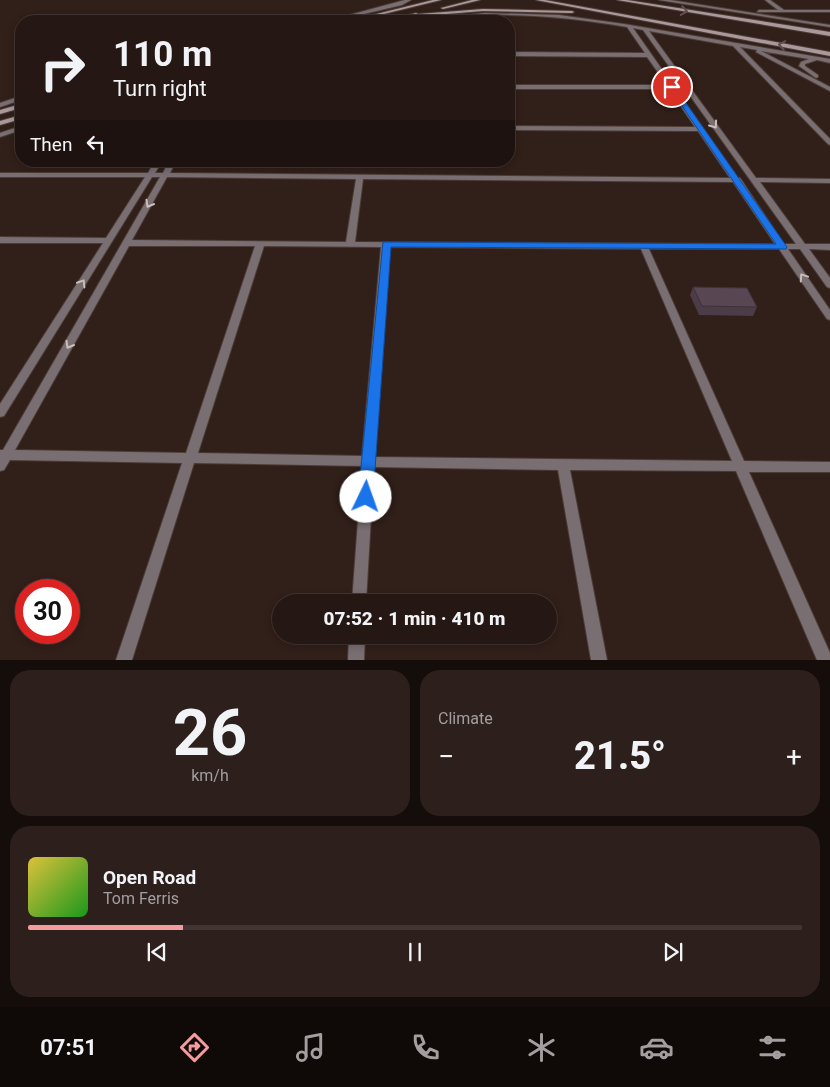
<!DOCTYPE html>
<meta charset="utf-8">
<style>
:root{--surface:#251713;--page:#2d201c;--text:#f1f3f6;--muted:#a39fa0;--line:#423633;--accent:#f49b9f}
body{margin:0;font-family:Roboto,sans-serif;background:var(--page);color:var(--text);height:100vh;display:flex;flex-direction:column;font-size:19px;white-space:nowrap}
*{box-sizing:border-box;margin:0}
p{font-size:16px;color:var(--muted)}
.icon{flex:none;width:28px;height:28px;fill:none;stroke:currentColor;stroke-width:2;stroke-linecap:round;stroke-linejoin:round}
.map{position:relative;height:660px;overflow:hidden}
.drawer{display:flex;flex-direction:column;gap:10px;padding:10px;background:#140d0a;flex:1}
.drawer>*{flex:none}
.hud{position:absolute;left:15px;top:15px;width:500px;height:152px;border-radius:20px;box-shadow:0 2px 8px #0003,0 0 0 1px var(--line);background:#251713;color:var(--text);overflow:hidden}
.speed{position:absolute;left:15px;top:579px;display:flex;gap:10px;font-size:25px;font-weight:700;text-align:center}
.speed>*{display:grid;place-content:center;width:65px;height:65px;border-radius:50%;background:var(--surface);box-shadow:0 2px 8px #0003,0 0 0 1px var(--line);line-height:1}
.speed .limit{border:8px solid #d22;background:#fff;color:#111}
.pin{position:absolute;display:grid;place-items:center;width:42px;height:42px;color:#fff;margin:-21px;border:2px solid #fff;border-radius:50%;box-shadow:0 1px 5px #0007}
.me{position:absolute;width:55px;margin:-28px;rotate:3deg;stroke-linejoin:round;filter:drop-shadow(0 0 4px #0008)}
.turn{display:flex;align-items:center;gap:18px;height:105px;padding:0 15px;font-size:22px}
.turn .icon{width:65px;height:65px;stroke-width:2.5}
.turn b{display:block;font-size:35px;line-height:42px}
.then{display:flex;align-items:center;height:48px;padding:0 15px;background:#0003;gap:10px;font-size:19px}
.big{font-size:38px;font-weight:800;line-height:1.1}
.drawer .widget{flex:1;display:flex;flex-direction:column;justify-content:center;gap:8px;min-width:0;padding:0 18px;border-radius:20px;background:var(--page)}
.drawer .dial{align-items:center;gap:0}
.dial b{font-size:65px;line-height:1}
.song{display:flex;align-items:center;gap:15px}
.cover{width:60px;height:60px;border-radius:8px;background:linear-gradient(135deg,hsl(50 70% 55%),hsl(120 70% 35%))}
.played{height:5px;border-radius:2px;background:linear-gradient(90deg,var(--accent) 20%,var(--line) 20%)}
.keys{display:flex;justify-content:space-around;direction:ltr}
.heat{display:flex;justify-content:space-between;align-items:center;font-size:28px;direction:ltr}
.drawer .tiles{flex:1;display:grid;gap:10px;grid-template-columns:1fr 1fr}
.widget:last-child{grid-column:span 2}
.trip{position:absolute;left:272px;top:594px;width:285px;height:50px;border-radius:25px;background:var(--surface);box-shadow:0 2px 8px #0003,0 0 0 1px var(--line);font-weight:800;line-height:50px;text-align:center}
.dock{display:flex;height:80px;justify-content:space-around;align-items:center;background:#0f0908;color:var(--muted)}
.dock .icon{width:35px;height:35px}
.dock .active{color:var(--accent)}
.dock b{font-size:22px;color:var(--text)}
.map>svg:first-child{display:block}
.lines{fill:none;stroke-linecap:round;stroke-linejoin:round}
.minor-casing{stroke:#4d3c36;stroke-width:2}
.secondary-casing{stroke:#4d3c36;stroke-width:2}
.minor{fill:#796e71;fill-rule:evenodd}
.secondary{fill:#a9999d;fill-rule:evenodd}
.wall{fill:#4c3c47}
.building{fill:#584652;stroke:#3e3139}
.oneway{stroke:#61504e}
.oneway2{stroke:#cabebb}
.route{fill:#1a73e8;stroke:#114b97}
</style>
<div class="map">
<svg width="830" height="660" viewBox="0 0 830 660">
<rect width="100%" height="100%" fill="#311f19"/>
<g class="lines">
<!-- minor casing -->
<g class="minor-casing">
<g id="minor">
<path d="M405 0H411L402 5 334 21H327Z"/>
<path d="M659 0H670L830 25V27Z"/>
<path d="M765 0H770L784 10H830V12H757L759 10H778Z"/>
<path d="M485 13 559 15 624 24 830 59V63L817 60 805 64V66L818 75V77L816 78 799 66 801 62 809 59 761 51 830 87V91L756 52 757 50 740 47 830 139V145L828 144 733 46 649 31 756 178 830 179V183L760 182 805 244H830V250L809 249 830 278V288L827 287 800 249H788L830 310V320L827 319 779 249H649L744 461 830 462V472H749L830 653V660H817L736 471 570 470 607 660H591L558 470 374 467 366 602H352L362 466 194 463 132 660H116L182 463 10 460 4 470 0 471V450H3L160 177H152L4 416 0 417V404L103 243H0V237L106 238 145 177H0V173H148L155 161H162L155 173H163L169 161H176L170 173 730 178 698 131 509 130V126L695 127 669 89H509V85H667L647 57 509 56V52L645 53 627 27C581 19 533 14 485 15 462 16 439 23 417 21ZM633 28 643 30 796 244H784L740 178H738ZM167 177 356 179 346 242 132 240ZM363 179 733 182 775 244 355 242ZM129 246H255L186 453 15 450ZM264 246 381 247 362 456 198 453ZM390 247 641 249 732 461 375 457Z"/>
<path d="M21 96V100L0 107V103Z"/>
<path d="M21 126V130L0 137V133Z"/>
<path d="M349 635H365L364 660H348Z"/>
</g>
</g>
<!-- secondary casing -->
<g class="secondary-casing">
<g id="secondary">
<path d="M433 0H441L355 21H348Z"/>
<path d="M472 0H480L443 9 441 8Z"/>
<path d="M536 0H545L830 52V56Z"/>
<path d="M617 0H627L830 32V36Z"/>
<path d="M483 9 572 11 574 12 572 13 483 11 409 17 392 21H385L416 13 418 14Z"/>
<path d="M21 104V108L0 114V110Z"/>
<path d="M21 115V119L0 125V121Z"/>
</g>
</g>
<!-- minor -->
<use href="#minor" class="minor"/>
<!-- secondary -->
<use href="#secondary" class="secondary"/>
</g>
<!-- wall -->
<path class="wall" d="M693 287 757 307 753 316 699 315 690 295Z"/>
<!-- building -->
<path class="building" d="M693 287 747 288 757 307 702 306Z"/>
<!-- one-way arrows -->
<defs><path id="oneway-chevron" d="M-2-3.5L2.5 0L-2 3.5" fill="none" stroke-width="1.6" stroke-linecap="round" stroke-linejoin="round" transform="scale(1.25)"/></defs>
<g class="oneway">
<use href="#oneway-chevron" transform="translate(684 11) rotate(9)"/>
<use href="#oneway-chevron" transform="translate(782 45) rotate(-170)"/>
</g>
<g class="oneway2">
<use href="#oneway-chevron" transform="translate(714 125) rotate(54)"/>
<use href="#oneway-chevron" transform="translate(149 204) rotate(120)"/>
<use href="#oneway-chevron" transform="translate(803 277) rotate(-124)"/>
<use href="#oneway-chevron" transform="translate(82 283) rotate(-58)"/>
<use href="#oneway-chevron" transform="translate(69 345) rotate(120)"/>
</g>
<!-- route -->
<path class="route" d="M670 86H674L787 247 786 249 391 247 373 497 371 502 366 504 360 502 358 497 383 242 776 244 669 87Z"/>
</svg>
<div class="speed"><div class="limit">30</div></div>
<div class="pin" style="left:672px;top:87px;background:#d93025"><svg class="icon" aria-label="arrive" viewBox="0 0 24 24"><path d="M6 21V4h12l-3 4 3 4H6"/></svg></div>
<svg class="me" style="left:366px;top:497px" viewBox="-20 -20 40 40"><circle r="19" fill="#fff"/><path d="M0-13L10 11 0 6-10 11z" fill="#1a73e8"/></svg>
<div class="trip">07:52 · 1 min · 410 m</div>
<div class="hud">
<div class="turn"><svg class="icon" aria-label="right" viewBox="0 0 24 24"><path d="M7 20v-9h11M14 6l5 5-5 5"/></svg><div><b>110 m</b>Turn right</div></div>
<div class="then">Then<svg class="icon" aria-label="left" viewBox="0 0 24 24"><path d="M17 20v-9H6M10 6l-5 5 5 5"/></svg></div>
</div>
</div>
<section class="drawer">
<div class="tiles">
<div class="widget dial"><b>26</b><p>km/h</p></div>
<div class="widget"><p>Climate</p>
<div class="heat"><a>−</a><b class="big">21.5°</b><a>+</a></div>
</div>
<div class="widget">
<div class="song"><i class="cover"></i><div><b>Open Road</b><p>Tom Ferris</p></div></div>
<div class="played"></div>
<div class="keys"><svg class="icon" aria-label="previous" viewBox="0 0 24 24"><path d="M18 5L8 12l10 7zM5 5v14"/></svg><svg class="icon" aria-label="pause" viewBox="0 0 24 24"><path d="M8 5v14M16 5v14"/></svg><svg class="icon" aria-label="next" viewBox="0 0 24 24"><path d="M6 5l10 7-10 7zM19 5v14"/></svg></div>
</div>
</div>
</section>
<nav class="dock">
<b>07:51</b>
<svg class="icon active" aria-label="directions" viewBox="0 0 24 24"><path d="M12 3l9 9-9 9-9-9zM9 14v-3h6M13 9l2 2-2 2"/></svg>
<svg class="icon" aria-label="music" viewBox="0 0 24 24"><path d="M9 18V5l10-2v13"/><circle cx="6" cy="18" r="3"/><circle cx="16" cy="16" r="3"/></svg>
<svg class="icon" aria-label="phone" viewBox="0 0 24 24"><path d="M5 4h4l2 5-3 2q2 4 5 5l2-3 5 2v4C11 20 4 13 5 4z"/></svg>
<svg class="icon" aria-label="climate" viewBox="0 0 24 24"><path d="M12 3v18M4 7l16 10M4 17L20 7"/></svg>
<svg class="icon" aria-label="car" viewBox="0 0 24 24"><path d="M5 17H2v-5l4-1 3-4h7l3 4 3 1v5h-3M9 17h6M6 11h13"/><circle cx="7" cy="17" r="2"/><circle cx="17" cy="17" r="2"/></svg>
<svg class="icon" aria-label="filters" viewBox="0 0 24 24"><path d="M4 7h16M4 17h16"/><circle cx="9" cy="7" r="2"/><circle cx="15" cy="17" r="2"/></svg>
</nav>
